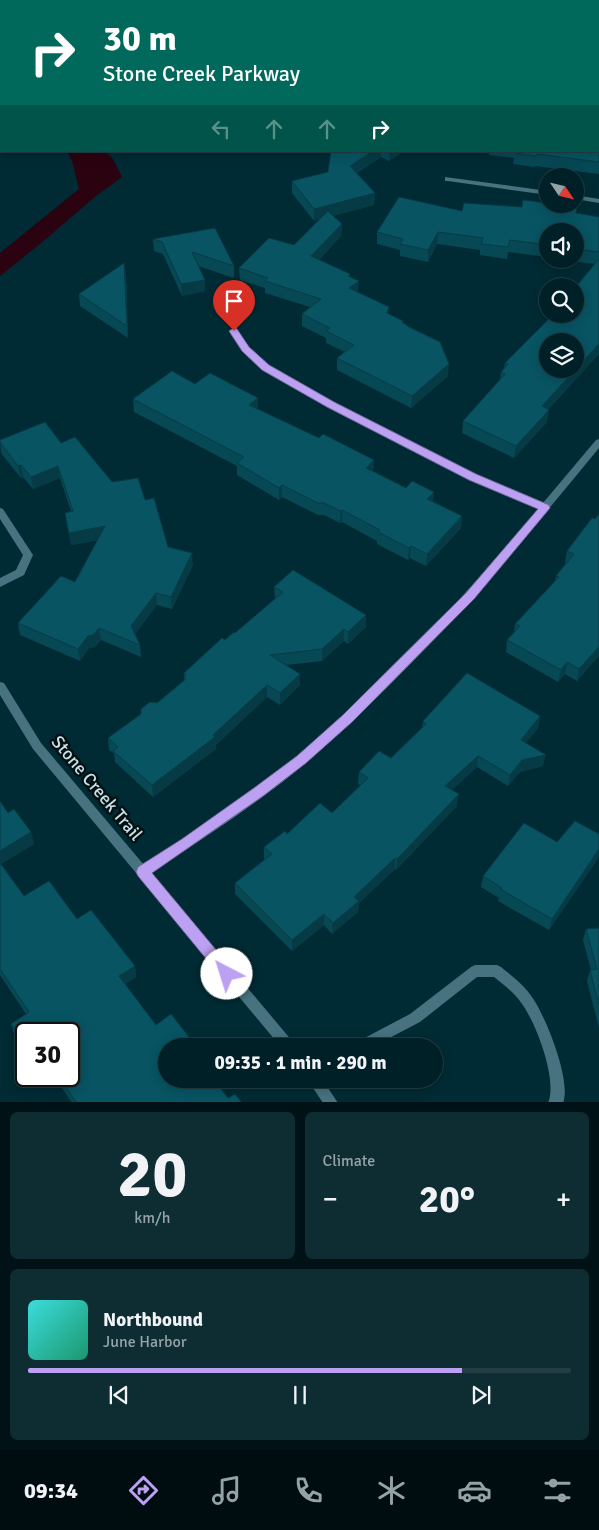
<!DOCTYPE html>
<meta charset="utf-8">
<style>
:root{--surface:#002027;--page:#0e2d33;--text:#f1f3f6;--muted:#95a3a7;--line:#223e44;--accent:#bca0f2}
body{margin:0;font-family:Signika,sans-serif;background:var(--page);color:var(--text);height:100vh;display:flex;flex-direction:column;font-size:19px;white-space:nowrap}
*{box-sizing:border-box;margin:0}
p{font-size:16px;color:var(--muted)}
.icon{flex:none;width:28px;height:28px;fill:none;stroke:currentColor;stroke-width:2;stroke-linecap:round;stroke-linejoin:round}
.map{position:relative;height:1102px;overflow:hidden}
.sheet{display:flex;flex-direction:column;gap:10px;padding:10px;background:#001215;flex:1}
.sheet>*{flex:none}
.guide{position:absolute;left:0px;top:0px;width:600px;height:152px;box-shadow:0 2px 12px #0003,0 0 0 1px var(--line);background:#00695c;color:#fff;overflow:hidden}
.needle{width:32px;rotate:125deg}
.tools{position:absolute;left:539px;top:168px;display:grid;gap:10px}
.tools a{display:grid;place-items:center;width:45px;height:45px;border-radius:50%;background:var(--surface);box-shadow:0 2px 12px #0003,0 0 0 1px var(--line);font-size:25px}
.speed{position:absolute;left:15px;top:1022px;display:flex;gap:10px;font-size:25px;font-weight:700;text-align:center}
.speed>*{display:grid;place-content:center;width:65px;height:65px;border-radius:50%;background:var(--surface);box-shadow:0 2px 12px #0003,0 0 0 1px var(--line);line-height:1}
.speed .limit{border:2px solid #111;border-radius:8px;background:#fff;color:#111}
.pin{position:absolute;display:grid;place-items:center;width:42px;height:42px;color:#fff;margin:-51px -21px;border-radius:50% 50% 50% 0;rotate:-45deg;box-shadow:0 0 5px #0007}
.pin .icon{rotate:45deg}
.me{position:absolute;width:55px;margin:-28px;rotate:320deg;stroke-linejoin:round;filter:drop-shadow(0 0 4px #0008)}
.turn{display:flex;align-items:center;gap:18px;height:105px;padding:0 20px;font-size:22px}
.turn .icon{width:65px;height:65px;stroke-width:2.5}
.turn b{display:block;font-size:35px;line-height:42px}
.lanes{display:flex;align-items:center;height:48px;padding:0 20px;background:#0003;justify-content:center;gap:25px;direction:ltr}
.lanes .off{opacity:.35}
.big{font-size:38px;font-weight:800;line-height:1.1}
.sheet .widget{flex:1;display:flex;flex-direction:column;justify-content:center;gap:8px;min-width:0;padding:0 18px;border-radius:8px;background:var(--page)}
.sheet .dial{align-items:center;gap:0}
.dial b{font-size:65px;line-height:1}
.song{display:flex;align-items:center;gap:15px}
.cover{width:60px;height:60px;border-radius:8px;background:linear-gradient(135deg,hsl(180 70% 55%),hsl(160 70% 35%))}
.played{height:5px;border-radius:2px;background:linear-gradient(90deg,var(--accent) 80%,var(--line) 80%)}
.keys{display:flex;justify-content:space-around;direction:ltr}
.heat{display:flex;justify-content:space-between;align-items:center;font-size:28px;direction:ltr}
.sheet .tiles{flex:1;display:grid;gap:10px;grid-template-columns:1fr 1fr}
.widget:last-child{grid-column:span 2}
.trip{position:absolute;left:158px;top:1038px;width:285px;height:50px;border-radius:25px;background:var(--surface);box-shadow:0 2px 12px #0003,0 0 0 1px var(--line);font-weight:800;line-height:50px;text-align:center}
.dock{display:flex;height:80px;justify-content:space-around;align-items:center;background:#000d10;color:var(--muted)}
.dock .icon{width:35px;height:35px}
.dock .active{color:var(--accent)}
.dock b{font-size:22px;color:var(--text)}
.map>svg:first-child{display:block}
.water{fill:#2b0210}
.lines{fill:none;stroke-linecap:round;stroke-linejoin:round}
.path{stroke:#64848c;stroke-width:2.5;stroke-dasharray:4 2;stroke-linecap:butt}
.lane{fill:#46737f;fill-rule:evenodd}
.street{fill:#46737f;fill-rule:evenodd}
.secondary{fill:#549fb2;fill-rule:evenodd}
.wall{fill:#074855}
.shaded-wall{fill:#063b45}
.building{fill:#085463;stroke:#063b45;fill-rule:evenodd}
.route{fill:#bca0f2;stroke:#7a689d}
.labels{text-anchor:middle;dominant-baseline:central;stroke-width:5;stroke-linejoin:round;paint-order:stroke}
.near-street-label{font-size:18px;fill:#cce1e7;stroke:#031115}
</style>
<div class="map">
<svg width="599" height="1103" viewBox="0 0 599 1103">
<rect width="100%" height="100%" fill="#002b34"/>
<!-- water -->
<path class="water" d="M67 151H105L113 159 122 177 96 196 40 244 0 276V253L79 189 72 161Z"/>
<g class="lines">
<!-- path -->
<g class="path">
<path d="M57 1 59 0"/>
<path d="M0 60 1 58"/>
</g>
<!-- lane -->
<rect class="lane" x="569" y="0" width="6" height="1"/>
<!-- street -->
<g class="street">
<path d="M445 177 548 191V195L448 181H445Z"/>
<path d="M575 195 599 199V203L575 199Z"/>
<path d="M234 328 237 329 249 347 269 365 334 402 476 475 543 503 596 440 599 439V448C509 558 416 668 308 761 259 803 204 838 151 873L293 1042 294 1046H280L33 749 0 695V682L4 683 41 743 144 865C196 830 250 796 298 755 386 682 464 597 538 509L470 479 328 406 263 369 243 351 230 331Z"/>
<path d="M0 508 3 509 33 555 24 575 0 587V578L16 570 23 555 0 519Z"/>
<path d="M475 965H497L501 967C512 976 524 985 532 997 545 1015 572 1081 563 1103H548C558 1080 536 1023 522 1004 515 993 504 985 494 977H477L420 1022 374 1046H356L357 1042 410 1014 471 967Z"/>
<path d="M307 1079H322L338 1103H323Z"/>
</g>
<!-- secondary -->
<g class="secondary">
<path d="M124 0H134V1H125Z"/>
<path d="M184 0H194V1H185Z"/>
</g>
</g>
<!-- wall -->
<g class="wall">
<path d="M599 127V174L535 166V167L513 164 514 158 489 155 490 151H599Z"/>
<path d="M331 151H404L389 161 381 157 357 173 375 193 374 205 333 216 342 224 341 236 319 260 350 274V277L358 293 389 314 403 321V323L448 376 411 408 337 370V358L345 352 326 343V338L302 326V314L310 307 265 293V288L240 280 239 268 294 245 319 219 314 221 292 193V181L328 172Z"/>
<path d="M462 211 576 213 599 217V354L548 409 547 422 514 458 462 433 463 421 500 380 501 372 504 368 505 363 553 314H575L578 285 595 264 557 259H575V231H548V257L508 252 507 259 480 255V250L437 244 428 262 400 256V250L377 244V232Z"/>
<path d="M153 239 234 266V278L198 266 205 280V291L182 296 163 254 154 251Z"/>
<path d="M126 275 128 338 80 306 79 294Z"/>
<path d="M195 384 258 398V409L319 438 374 460 373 471 462 516 461 528 426 566 410 558 408 560 377 544V541L342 522 340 523 324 515H318L282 497 279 500 237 475V466L134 412 133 399Z"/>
<path d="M0 440 61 443 112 482 145 500 168 547 193 565 172 609 157 605 135 634 140 645 141 657 101 640 95 647 89 648 80 661 20 635 18 623 75 582 98 540 71 545 65 513 71 511 60 478 33 489 23 477 21 478 1 453Z"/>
<path d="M599 514V655L577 681 565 674 558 682 506 652 507 640 514 633 515 624 555 581 556 576 566 563H565L567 551Z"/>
<path d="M274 587 366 615V627L348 644 344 641 322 661 286 665 300 685 280 705 267 697 216 745V749L153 797 115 762 114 753 109 750 108 738 157 703 184 680V673L225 640 235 633 275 599Z"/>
<path d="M540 716 538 728 526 743 543 766 520 772 508 786 477 767 452 790 457 806 396 870 395 869 359 903 358 912 332 934 324 925 292 951 235 894V883L265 859H264V847L287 834 332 813 361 786 358 784 359 772 391 758 422 728 423 721Z"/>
<path d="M0 801 8 813 34 844 1 864 24 896 77 919 135 966 136 977 125 984 156 1025 193 1042 194 1046H166L228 1098 242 1103H72L54 1076H69L26 1034V1052L14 1034 11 1024 26 1014 0 975Z"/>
<path d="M599 834V857L549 930 498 901 499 898 481 887 483 876 557 842Z"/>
<path d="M599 928V1028L587 981 590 970H591L583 940 586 929Z"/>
</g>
<!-- shaded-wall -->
<g class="shaded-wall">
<path d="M373 151H381V157L350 177V166Z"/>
<path d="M390 151H404L389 161Z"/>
<path d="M375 193 374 205 314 221V209Z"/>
<path d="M342 224 341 236 311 268V256Z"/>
<path d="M438 232 437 244 428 262V250Z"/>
<path d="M124 263 126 275 128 338 127 326Z"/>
<path d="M205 280V291L182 296 181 284Z"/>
<path d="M359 281 358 292 349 288Z"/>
<path d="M599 344V354L540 419 542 406Z"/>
<path d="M449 364 448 376 411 408 412 396Z"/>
<path d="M258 398V410L249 405Z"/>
<path d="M549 410 547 422 514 458 516 446Z"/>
<path d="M374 460 373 472 366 468Z"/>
<path d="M21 465 23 477 21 478 18 466Z"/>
<path d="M58 466 60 478 33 489 31 477Z"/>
<path d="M282 485V497L279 500V488Z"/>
<path d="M434 492 433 504 427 499Z"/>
<path d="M342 510V522L340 523 341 511Z"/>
<path d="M462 516 461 528 426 566 427 554Z"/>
<path d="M105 526 107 539 71 545 69 533Z"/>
<path d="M411 546 410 558 408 560 409 548Z"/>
<path d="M192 553 193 565 172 609 171 597Z"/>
<path d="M156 593 157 605 132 638 131 626Z"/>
<path d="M366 615V627L348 644V632Z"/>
<path d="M99 628 101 640 95 647 89 648 80 661 78 649 88 636Z"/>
<path d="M344 629V641L322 661V649Z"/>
<path d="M599 643V656L577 681 579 669Z"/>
<path d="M567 662 565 674 558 682 561 670Z"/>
<path d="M300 674V685L280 705V693Z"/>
<path d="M267 685V697L216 745V749L153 797 152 785 213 735Z"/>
<path d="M540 716 538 728 519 752 521 740Z"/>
<path d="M546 755 543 766 520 772 508 786 510 775 522 760Z"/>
<path d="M478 756 477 767 444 797 445 786Z"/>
<path d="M459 794 457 806 396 870 397 859Z"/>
<path d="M31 832 34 844 0 864V851Z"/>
<path d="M599 849V857L549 930 552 919Z"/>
<path d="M395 858V869L359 903 358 912 332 934 333 923 354 897Z"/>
<path d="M324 914V925L292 951V940Z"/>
<path d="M135 966 136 977 120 987 119 976Z"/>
<path d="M193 1042 194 1046H187Z"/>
</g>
<!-- building -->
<g class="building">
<path d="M477 0H534L536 1H477Z"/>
<path d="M599 127V162L537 154 536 156 515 153V151H599Z"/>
<path d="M331 151H373L350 166 375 193 314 209 292 181 328 172Z"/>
<path d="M399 197 462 211 464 203 522 207 523 200 577 207 576 213 599 217V252L575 249V231H548V245L510 240 508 247 481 244 483 238 438 232 428 250 400 244 403 239 377 232Z"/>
<path d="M328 211 342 224 311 256 350 274 348 276 359 281 349 288 389 307 387 313 403 321 402 322 409 327 440 342 449 364 412 396 337 358 354 345 326 331 330 328 302 314 321 299 265 281 268 278 239 268 269 238 294 245Z"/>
<path d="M215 228 234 266 192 252 205 280 181 284 162 242 153 239Z"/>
<path d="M599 259V344L542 406 549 410 516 446 463 421 505 374 501 372 508 364 505 363 554 314H575V288ZM548 341H575V369H548Z"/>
<path d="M124 263 127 326 79 294Z"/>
<path d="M172 371 195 384 210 373 258 398 249 405 319 438 323 434 374 460 366 468 406 488 412 481 434 492 427 499 462 516 427 554 411 546 409 548 378 532 380 530 342 510 341 511 324 503H318L282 485 279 488 237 463 244 457 133 399Z"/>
<path d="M45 422 61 443 75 437 112 482 138 478 145 500 154 498 168 547 192 553 171 597 156 593 131 626 140 645 99 628 93 635 88 636 78 649 18 623 61 576 75 582 105 526 69 533 65 513 73 511 58 466 31 477 21 465 18 466 0 442V440Z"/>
<path d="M599 514V647L579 669 567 662 561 670 507 640 520 626 515 624 559 577 556 576 574 554 567 551 592 518 595 519Z"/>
<path d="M293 570 366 615 348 632 344 629 322 649 270 655 300 674 280 693 267 685 213 735 215 737 152 785 113 751 118 747 108 738 141 714V709L150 702 157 703 186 679 184 677 186 675 184 673 222 638 225 640 234 632 235 633 283 592 274 587Z"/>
<path d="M467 673 540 716 521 740 546 755 522 760 510 775 478 756 445 786 459 794 397 859 395 858 354 897 359 901 333 923 324 914 292 940 235 883 272 854 264 847 285 831 287 834 320 803 332 813 368 778 359 772 379 751 391 758 426 724 423 721Z"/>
<path d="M0 801 8 813 14 809 31 832 0 851Z"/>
<path d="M575 821 599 834V849L552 919 500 889 502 888 483 876 524 823 557 842Z"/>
<path d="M0 863 24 896 49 881 77 919 91 910 135 966 119 976 156 1025 171 1014 193 1042 187 1046H166V1079H213L228 1098 235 1094 242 1103H77L58 1076H69V1034H26V1045L11 1024 29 1012 0 969Z"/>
<path d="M599 928V1005L590 970 597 969 586 929Z"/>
</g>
<!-- route -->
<path class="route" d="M234 328 237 329 249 347 269 365 334 402 476 474 549 505 550 508 474 599 352 722 306 763 263 796 152 873 232 969 235 974 232 978 227 980 222 978 138 876 136 872 138 867 182 839 254 788 297 756 343 715 466 593 538 509 469 480 327 407 262 370 242 351 229 331Z"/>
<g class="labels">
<!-- near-street labels -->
<g class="near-street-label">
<text transform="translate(97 788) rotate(50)">Stone Creek Trail</text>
</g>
</g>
</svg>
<div class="tools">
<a><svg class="needle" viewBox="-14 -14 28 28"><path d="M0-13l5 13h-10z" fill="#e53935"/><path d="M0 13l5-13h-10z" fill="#95a3a7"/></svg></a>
<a><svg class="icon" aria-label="sound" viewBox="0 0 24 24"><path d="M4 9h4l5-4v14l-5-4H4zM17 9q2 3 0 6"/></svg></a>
<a><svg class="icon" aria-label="search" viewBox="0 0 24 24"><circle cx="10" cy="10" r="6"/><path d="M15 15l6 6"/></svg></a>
<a><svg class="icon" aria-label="layers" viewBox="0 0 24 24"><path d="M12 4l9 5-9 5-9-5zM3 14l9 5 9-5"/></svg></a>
</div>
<div class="speed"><div class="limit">30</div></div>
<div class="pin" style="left:234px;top:331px;background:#d93025"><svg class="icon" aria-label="arrive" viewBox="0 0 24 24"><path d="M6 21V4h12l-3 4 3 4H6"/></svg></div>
<svg class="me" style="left:227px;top:974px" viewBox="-20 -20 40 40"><circle r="19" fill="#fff"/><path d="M0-13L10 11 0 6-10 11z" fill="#bca0f2"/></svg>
<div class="trip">09:35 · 1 min · 290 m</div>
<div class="guide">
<div class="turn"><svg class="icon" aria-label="right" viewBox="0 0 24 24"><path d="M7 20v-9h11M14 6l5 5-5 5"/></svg><div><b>30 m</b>Stone Creek Parkway</div></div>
<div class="lanes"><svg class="icon off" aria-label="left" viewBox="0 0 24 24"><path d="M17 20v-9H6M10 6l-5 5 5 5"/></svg><svg class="icon off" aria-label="ahead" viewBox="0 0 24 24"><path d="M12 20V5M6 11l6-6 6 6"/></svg><svg class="icon off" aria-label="ahead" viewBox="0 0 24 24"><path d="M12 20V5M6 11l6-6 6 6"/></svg><svg class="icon" aria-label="right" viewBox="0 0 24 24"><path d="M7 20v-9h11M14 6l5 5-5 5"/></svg></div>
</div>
</div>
<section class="sheet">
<div class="tiles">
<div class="widget dial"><b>20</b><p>km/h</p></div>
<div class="widget"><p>Climate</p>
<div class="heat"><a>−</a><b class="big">20°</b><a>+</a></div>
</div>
<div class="widget">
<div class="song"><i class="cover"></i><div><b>Northbound</b><p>June Harbor</p></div></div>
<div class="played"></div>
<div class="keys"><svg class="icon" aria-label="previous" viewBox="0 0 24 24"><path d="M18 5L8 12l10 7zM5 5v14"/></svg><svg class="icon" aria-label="pause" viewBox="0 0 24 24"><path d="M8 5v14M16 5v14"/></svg><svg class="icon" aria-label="next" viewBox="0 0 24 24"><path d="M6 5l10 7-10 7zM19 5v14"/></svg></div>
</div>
</div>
</section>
<nav class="dock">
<b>09:34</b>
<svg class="icon active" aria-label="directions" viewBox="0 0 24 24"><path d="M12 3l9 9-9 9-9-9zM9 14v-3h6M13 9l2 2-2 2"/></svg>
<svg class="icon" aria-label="music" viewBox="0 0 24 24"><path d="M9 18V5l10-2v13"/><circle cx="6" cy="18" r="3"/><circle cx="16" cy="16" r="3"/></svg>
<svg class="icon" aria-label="phone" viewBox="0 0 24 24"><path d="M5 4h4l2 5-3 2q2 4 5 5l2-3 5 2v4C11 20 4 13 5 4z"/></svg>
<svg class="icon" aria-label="climate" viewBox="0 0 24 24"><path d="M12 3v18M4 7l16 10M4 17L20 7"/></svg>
<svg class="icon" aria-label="car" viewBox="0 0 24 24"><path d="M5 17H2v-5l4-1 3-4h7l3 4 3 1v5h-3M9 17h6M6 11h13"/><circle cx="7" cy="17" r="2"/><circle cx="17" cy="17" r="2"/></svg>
<svg class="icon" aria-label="filters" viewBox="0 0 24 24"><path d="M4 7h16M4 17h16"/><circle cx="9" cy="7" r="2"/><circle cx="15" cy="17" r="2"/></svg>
</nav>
